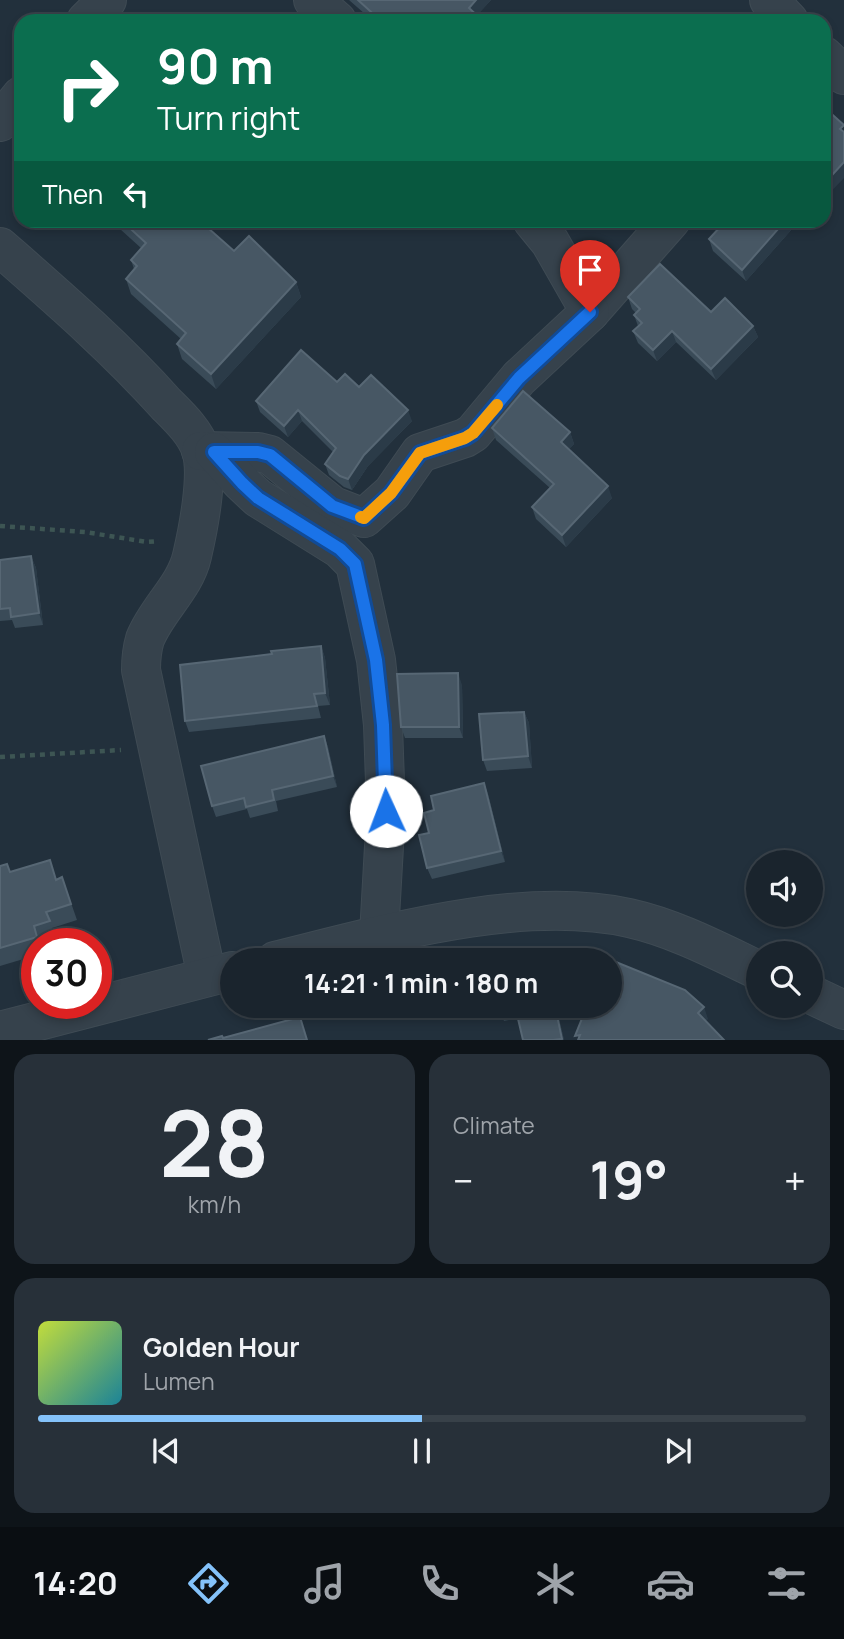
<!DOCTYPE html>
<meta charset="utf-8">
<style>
:root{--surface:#1a242d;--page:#273039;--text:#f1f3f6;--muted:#9fa4aa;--line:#384149;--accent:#84c2fa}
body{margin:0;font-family:Manrope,sans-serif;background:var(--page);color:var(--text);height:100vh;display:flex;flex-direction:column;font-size:26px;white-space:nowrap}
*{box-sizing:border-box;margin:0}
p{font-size:23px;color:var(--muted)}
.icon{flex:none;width:38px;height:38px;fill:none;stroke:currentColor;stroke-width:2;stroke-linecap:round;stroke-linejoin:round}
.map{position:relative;height:1040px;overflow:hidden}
.details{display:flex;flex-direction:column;gap:14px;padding:14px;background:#0e1419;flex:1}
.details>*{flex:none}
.banner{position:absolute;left:14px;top:14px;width:817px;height:214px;border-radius:21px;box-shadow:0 4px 10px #0003,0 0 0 2px var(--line);background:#0b6e4f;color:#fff;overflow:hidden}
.tools{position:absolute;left:746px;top:850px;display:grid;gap:14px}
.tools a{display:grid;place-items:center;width:77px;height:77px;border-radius:50%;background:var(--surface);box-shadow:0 4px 10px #0003,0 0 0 2px var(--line);font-size:35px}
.speed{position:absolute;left:21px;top:928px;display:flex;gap:14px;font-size:35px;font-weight:700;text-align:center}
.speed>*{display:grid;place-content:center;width:91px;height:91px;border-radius:50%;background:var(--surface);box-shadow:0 4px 10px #0003,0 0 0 2px var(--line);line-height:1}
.speed .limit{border:10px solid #d22;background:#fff;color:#111}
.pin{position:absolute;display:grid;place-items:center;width:60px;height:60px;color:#fff;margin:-72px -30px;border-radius:50% 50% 50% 0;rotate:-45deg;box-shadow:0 0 7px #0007}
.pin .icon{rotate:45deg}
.me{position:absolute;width:77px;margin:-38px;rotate:358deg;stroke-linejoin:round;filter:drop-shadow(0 0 5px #0008)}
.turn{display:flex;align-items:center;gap:24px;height:147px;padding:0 28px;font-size:32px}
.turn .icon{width:91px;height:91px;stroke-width:2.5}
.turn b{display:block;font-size:49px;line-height:60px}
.then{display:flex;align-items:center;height:66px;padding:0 28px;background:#0003;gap:14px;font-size:26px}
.big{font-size:52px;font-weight:700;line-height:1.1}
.details .tile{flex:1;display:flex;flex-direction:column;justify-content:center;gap:10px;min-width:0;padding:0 24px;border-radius:21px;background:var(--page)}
.details .dial{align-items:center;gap:0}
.dial b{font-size:91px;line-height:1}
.song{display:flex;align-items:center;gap:21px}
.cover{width:84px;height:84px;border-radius:10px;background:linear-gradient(135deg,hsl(70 70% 55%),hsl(190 70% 35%))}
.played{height:7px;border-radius:4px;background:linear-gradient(90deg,var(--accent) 50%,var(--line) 50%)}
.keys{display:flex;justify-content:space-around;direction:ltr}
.heat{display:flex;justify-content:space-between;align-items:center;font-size:38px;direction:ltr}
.details .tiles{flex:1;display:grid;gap:14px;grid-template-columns:1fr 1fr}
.tile:last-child{grid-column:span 2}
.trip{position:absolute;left:220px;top:948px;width:402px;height:70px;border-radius:35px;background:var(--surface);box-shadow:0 4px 10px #0003,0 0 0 2px var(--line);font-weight:700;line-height:70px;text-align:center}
.menu{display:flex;height:112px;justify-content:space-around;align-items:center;background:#0a0e12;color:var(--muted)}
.menu .icon{width:49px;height:49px}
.menu .selected{color:var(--accent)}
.menu b{font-size:32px;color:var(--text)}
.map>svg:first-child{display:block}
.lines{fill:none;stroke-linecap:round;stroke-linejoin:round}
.minor-casing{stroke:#3f4b54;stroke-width:40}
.path{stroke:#3d5553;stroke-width:4.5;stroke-dasharray:5 5;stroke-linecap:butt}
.minor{stroke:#36424c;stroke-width:38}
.wall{fill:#3a4b58}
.shaded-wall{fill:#2b3b48}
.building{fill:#475764;stroke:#576774;stroke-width:2}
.route-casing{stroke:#114b97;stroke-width:18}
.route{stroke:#1a73e8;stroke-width:12}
.slow{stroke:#f59e0b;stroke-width:12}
</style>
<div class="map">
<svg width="844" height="1041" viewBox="0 0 844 1041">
<rect width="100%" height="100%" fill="#22303c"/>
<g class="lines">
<!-- minor casing -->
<g class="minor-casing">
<g id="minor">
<path d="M313 0 337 21"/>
<path d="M769 0 789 21"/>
<path d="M86 21 107 0"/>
<path d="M824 56 844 75"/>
<path d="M0 122 21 96"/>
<path d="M0 247C57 297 115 347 166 404 179 417 195 432 201 450 209 475 198 530 192 556 185 587 157 609 145 639 142 649 141 659 141 670L207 977"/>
<path d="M590 312 671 220"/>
<path d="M201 451 258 452 270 455 333 506 364 518 392 493 420 453 465 438 473 433 519 378 590 312 550 242 532 220"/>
<path d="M214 452 242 483 258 498 340 549 355 564 376 660 383 725 386 811 379 935"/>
<path d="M275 961C381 935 520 894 629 918 674 928 716 950 758 970"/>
<path d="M810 994 844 1010"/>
<path d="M0 1031 232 971"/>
</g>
</g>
<!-- path -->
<g class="path">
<path d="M0 526 85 532 147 542 159 541"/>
<path d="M0 757 121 750"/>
</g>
<!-- minor -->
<use href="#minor" class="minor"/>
</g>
<!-- wall -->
<g class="wall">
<path d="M349 0H491L477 15 483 21H373Z"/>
<path d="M110 220H199L234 251 296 282 301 297 216 389 182 359 177 344 181 339 131 294 126 279 134 269 131 260 141 248Z"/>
<path d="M714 220H800L746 281 713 251 709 239 718 229 716 227Z"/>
<path d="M628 297 711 312 753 326 758 337 716 380 676 342 657 361 638 343 633 331 638 326 634 315 636 313 632 309Z"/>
<path d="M337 382 359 387 412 421 368 466 352 490 344 487 329 475 325 464 333 452 302 421 288 437 260 412 256 401Z"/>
<path d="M492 428 570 432 574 444 568 450 612 498 566 547 536 519 532 507 550 488 496 440Z"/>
<path d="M31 556 36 568 43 625 15 628 12 620 0 621V560Z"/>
<path d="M321 646 325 658 330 705 318 706 321 718 189 732 185 721 272 654Z"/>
<path d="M462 685 463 738H405L401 727Z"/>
<path d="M524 712 529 723 532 768 487 771 483 760Z"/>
<path d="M324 736 328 747 337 787 276 801 278 811 250 818 247 809 216 817 212 806Z"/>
<path d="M484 783 488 794 505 862 432 879 427 868 429 833Z"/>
<path d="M0 866 10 872 57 879 62 877 77 920 52 928 56 938 40 943H37V955L0 966Z"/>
<path d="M499 1006H556L564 1040H523L518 1018 504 1021Z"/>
</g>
<!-- shaded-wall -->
<g class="shaded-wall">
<path d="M476 0H491L473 20 469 8Z"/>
<path d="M844 162V178L824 199V184Z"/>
<path d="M577 220H584L579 226Z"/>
<path d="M786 220H800L746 281 742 270Z"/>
<path d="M296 282 301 297 216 389 211 374Z"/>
<path d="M753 326 758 337 716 380 711 369Z"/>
<path d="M672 331 676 342 657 361 653 350Z"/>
<path d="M298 410 302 421 288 437 284 426Z"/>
<path d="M408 410 412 421 368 466 352 490 348 479 364 455Z"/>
<path d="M570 432 574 444 565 454 561 442Z"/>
<path d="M608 486 612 498 566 547 562 535Z"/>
<path d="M31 556 36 568 43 625 39 613Z"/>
<path d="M321 646 325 658 330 705 325 693Z"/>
<path d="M458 673 462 685 463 738 459 727Z"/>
<path d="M524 712 529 723 532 768 528 756Z"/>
<path d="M324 736 328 747 337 787 333 776Z"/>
<path d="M484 783 488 794 505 862 501 851Z"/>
<path d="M555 1006H556L564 1040H562V1039Z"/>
<path d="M704 1007 708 1019 702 1025 698 1013Z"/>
</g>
<!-- building -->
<g class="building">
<path d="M358 0H476L469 8 483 21H381Z"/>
<path d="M825 108 844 125 840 129 844 132V162L824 184Z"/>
<path d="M121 220H199L234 251 249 236 296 282 211 374 177 344 186 333 126 279 137 266 131 260 146 243Z"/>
<path d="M717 220H786L742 270 709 239 722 225Z"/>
<path d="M660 264 711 312 725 298 753 326 711 369 672 331 653 350 633 331 642 323 634 315 640 309 628 297Z"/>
<path d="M301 350 337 382 345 374 359 387 371 375 408 410 364 455 348 479 340 476 325 464 336 448 298 410 284 426 256 401Z"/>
<path d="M523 391 570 432 561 442 608 486 562 535 532 507 554 484 492 428Z"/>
<path d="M31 556 39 613 11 617 10 608 0 609V560Z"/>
<path d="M321 646 325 693 314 694 317 706 185 721 180 665 272 654 271 651Z"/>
<path d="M458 673 459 727H401L397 674Z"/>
<path d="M524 712 528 756 483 760 479 714Z"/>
<path d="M324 736 333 776 272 790 274 800 246 807 244 798 212 806 201 766Z"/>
<path d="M484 783 501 851 427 868 419 835 429 833 424 813 434 810 431 796Z"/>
<path d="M50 860 56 880 62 877 71 904 46 912 50 921 34 926 37 937 0 948V866L7 864 10 872Z"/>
<path d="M543 954 545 961H511Z"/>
<path d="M606 958 685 990 704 1007 698 1013 724 1040H578L580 1035 575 1036 587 1006H611V961H605Z"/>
<path d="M499 1006H514L500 1010Z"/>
<path d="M515 1006H555L562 1039 553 1040H523Z"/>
<path d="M300 1017 307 1040H208L222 1036 223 1038Z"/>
</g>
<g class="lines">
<!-- route casing -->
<g class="route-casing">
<path id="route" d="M386 811 383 725 376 660 355 564 340 549 258 498 242 483 214 452H258L270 455 332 506 364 518 391 493 420 453 465 438 473 433 519 378 590 312"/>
</g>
<!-- route -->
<use href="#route" class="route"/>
<!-- slow -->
<path class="slow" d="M361 517 364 518 391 493 420 453 465 438 473 433 497 405"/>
</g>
</svg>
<div class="tools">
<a><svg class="icon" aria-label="sound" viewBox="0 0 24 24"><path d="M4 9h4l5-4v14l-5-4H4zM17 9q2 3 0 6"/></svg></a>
<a><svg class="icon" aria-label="search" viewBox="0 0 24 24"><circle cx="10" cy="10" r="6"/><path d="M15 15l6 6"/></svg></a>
</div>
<div class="speed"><div class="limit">30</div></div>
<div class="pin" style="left:590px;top:312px;background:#d93025"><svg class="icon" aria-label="arrive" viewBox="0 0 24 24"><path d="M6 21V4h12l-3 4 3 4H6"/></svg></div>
<svg class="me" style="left:386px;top:811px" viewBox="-20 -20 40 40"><circle r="19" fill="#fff"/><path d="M0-13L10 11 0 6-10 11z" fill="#1a73e8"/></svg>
<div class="trip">14:21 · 1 min · 180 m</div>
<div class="banner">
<div class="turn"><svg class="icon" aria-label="right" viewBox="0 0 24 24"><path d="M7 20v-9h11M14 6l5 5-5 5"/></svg><div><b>90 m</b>Turn right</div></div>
<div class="then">Then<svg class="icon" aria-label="left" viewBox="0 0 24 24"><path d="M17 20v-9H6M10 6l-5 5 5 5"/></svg></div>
</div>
</div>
<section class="details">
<div class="tiles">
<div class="tile dial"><b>28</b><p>km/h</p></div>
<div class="tile"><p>Climate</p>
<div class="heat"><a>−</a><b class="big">19°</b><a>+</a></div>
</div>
<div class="tile">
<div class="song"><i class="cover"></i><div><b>Golden Hour</b><p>Lumen</p></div></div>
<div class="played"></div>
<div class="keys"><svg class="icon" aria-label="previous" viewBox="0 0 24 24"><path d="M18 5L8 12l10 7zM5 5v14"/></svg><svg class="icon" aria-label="pause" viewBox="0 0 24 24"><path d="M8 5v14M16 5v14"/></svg><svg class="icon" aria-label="next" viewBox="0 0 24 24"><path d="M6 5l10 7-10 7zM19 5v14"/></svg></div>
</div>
</div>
</section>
<nav class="menu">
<b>14:20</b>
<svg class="icon selected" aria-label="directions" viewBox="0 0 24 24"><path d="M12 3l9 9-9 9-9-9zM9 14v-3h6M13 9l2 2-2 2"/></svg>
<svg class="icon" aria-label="music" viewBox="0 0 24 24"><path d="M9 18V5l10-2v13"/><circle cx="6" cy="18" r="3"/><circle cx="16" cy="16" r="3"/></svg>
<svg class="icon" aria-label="phone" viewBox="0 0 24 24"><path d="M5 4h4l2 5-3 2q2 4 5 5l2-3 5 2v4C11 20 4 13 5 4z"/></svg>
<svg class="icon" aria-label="climate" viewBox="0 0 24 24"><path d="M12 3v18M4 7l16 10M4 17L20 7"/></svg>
<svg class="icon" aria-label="car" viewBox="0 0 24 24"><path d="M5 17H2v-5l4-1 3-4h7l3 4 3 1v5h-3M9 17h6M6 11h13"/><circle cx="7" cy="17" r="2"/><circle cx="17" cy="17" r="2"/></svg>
<svg class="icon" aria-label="filters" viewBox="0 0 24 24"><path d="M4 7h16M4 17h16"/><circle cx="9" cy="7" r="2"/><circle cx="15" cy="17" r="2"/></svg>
</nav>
